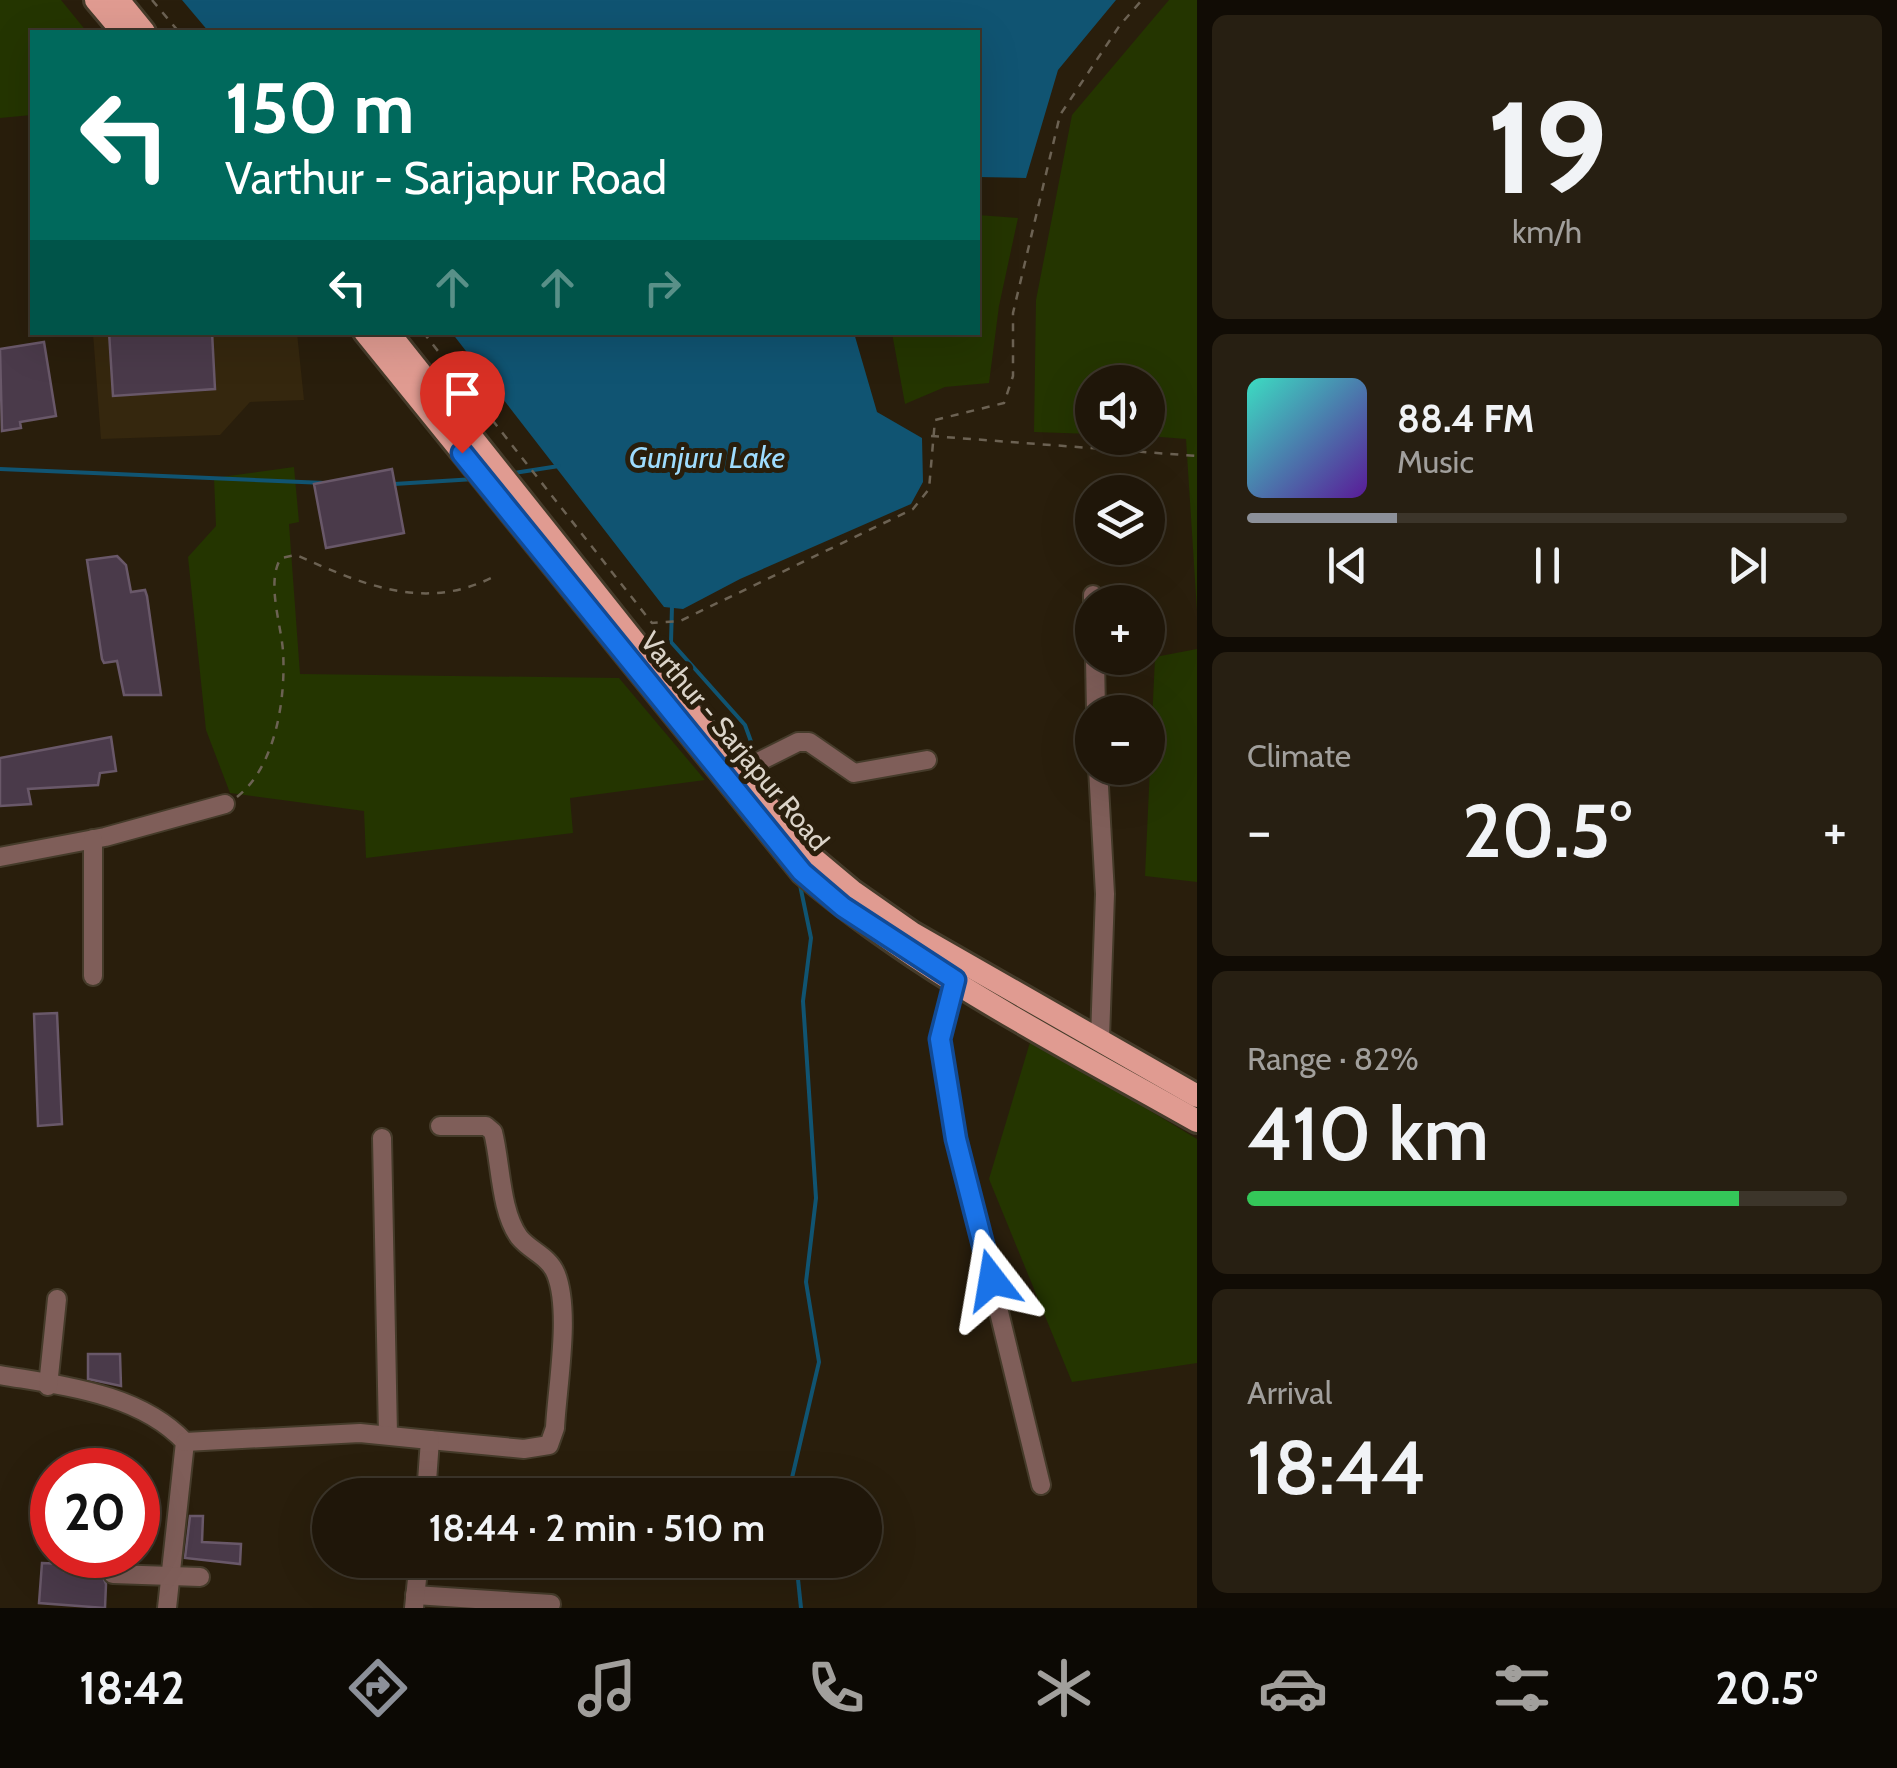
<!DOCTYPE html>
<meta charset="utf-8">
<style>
:root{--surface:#1f1609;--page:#271f12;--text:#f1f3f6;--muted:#a19f9c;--line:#3c352a;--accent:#8c9099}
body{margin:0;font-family:Cabin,sans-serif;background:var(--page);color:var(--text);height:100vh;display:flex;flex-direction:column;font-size:38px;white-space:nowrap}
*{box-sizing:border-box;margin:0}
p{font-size:32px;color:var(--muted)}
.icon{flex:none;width:55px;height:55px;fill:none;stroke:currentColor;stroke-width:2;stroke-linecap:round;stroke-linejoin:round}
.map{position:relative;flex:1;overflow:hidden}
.drawer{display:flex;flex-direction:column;gap:15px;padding:15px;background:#110c05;width:700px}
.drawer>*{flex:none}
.guide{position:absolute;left:30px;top:30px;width:950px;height:305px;border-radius:0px;box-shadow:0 10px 40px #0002,0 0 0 2px var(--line);background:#00695c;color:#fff;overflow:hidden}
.controls{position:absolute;left:1075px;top:365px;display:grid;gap:20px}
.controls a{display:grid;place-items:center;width:90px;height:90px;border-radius:50%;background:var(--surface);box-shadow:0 10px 40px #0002,0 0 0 2px var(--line);font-size:50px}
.speed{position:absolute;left:30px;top:1448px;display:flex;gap:20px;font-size:50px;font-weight:700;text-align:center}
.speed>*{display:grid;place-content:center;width:130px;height:130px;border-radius:50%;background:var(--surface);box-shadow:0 10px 40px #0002,0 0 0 2px var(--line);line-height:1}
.speed .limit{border:15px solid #d22;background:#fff;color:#111}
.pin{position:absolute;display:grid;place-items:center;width:85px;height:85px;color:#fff;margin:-102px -42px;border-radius:50% 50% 50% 0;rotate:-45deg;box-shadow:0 0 10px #0007}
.pin .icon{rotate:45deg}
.me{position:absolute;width:110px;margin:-55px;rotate:346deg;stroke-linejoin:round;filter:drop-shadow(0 0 8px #0008)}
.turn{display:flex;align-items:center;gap:35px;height:210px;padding:0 30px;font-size:45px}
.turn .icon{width:130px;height:130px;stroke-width:2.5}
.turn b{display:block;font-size:70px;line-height:85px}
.lanes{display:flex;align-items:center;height:95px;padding:0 30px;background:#0003;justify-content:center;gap:50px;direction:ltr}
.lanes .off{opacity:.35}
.big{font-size:75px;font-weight:600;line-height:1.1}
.drawer .card{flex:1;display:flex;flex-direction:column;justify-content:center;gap:15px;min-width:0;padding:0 35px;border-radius:15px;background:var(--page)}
.drawer .dial{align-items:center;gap:0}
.dial b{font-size:130px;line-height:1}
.song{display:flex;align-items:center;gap:30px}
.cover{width:120px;height:120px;border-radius:15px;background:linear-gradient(135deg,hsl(170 70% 55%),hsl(270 70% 35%))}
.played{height:10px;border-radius:5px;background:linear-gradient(90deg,var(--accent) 25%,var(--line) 25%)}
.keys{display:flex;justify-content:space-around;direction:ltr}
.heat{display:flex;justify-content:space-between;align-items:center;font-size:55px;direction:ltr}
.charge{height:15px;border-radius:8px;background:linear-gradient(90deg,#34c759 82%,var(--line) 0)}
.trip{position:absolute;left:312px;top:1478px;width:570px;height:100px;border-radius:50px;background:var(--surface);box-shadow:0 10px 40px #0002,0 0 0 2px var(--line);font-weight:600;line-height:100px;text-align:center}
.dock{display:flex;height:160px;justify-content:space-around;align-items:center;background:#0c0904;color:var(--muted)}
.dock .icon{width:70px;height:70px}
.dock .active{color:var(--accent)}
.dock b{font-size:45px;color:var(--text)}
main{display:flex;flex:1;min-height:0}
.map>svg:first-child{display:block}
.built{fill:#35270e}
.green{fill:#243500}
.water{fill:#105472}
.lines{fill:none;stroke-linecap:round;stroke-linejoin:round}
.stream{stroke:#105472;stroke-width:4}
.building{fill:#4a3a4a;stroke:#695869;stroke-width:2.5}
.minor-casing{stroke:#453b2a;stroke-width:22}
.major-casing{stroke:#453b2a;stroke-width:28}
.path{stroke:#6c6253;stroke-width:2.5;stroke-dasharray:8 8;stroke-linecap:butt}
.minor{stroke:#7f5e59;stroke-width:18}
.major{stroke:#e09b91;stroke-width:22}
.route-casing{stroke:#114b97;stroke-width:25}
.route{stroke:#1a73e8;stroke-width:18}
.labels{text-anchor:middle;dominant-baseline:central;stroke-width:10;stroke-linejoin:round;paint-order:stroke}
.street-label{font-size:28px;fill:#dbd4c9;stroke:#291e0c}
.water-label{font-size:30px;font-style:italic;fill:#9edcfe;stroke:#291e0c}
</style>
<main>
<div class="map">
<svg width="1197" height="1608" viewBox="0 0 1197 1608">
<rect width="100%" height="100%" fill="#291e0c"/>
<!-- built -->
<path class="built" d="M93 333H297L304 400 250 402 220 435 101 439Z"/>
<!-- green -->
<g class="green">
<path d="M0 0H61L87 32H32V115L0 118Z"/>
<path d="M1169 0H1197V611L1186 439 1148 436V382H1092V434L1034 432 1036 300 1072 115Z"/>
<path d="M978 215 1018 218 999 306 989 383 945 387 905 404 892 333 978 332Z"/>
<path d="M294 467 299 522 289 524 300 674 619 678 705 780 570 798 573 833 366 858 364 811 230 793 206 730 188 557 216 526 214 478Z"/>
<path d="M1197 649V882L1145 876 1155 657Z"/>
<path d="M1031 1039 1197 1139V1363L1072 1382 989 1179Z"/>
</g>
<!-- water -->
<g class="water">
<path d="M182 0H1116L1058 70 1026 178 978 177V32H209Z"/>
<path d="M452 333H854L877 412 922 438 923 482 911 504 740 579 683 609 664 607Z"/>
</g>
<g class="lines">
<!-- stream -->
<g class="stream">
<path d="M0 469 325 483"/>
<path d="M514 473 559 466"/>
<path d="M394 484 475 479"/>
<path d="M672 606 671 642 745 725 753 747"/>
<path d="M788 1495 819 1362 806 1282 816 1198 803 1001 811 938 800 885"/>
<path d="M796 1560 801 1608"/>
</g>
</g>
<!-- building -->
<g class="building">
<path d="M109 332H212L215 389 113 396Z"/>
<path d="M44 342 56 416 20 422 21 428 2 431 0 349Z"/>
<path d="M392 469 404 533 326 548 314 484Z"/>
<path d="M117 556 126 565 131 592 145 590 147 596 161 695H124L117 661 104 663 102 659 87 560Z"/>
<path d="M111 737 116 771 100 773 98 785 28 789 31 804 0 806V758Z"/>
<path d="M57 1013 62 1124 38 1126 34 1014Z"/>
<path d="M88 1354H120L121 1386 88 1379Z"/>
<path d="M190 1516H203L202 1542 241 1544 240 1564 185 1558Z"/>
<path d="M42 1563 64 1564V1571L101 1572 106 1584 105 1608 39 1603Z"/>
</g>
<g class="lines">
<!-- minor casing -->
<g class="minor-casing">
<g id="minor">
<path d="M1093 595V602"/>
<path d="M1095 658 1096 712"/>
<path d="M1098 768 1105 894 1100 1038"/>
<path d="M738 772 798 742H809L854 773 927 760"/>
<path d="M0 857 105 837 225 804"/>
<path d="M93 976V839"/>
<path d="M955 980 940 1039 957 1139 1041 1485"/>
<path d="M382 1138 388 1435"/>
<path d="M0 1375C63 1386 139 1393 185 1442L167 1608"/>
<path d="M48 1386 57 1299"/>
<path d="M430 1440 524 1449 549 1445 555 1428C557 1387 571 1312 556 1274 549 1256 530 1251 519 1237 500 1211 501 1163 493 1132L486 1126H440"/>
<path d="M185 1442 360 1433 430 1440 426 1495"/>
<path d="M113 1574 200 1577"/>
<path d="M415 1595 551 1604"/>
<path d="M414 1608 419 1560"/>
</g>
</g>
<!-- major casing -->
<g class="major-casing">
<g id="major">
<path d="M96 0 123 32"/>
<path d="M118 0 144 32"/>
<path d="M365 332 802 872C920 973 1063 1045 1197 1121"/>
<path d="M388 332 719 748"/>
<path d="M739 773 815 860 852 891 912 933 1197 1096"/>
</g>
</g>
<!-- path -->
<g class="path">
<path d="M152 0 179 32"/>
<path d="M423 332 652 623 680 621 913 509 929 489 935 420 1004 403 1013 376V313L1060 115 1120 25 1142 0"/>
<path d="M931 436 1197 456"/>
<path d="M237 797C276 766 286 698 283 651 281 624 266 581 281 558L296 555C360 583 422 612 491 578"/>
</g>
<!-- minor -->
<use href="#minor" class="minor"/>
<!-- major -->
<use href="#major" class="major"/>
</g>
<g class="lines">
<!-- route casing -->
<g class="route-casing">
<path id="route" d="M462 453 802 872 843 907 955 980 940 1039 956 1139 992 1280"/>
</g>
<!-- route -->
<use href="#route" class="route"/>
</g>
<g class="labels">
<!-- street labels -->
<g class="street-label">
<text transform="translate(735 741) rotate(50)">Varthur - Sarjapur Road</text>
</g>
<!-- water labels -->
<g class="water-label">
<text x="707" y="457">Gunjuru Lake</text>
</g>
</g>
</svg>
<div class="controls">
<a><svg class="icon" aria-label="sound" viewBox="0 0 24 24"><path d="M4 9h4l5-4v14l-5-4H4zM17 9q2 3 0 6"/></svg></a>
<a><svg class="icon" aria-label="layers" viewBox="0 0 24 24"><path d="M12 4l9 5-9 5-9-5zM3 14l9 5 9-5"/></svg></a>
<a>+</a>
<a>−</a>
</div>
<div class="speed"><div class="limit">20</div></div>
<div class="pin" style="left:462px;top:453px;background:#d93025"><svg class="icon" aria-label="arrive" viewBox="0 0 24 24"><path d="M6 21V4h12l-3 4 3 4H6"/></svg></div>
<svg class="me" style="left:992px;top:1280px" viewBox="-20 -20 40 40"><path d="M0-17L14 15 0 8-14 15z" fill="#1a73e8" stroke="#fff" stroke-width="4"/></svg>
<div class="trip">18:44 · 2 min · 510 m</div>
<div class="guide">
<div class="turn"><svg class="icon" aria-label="left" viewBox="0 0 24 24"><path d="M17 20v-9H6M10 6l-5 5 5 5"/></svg><div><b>150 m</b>Varthur - Sarjapur Road</div></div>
<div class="lanes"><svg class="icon" aria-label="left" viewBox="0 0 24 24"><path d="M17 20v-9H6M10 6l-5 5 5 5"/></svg><svg class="icon off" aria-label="ahead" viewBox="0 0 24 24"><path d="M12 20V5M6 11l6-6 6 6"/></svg><svg class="icon off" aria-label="ahead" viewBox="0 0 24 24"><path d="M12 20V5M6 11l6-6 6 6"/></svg><svg class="icon off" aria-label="right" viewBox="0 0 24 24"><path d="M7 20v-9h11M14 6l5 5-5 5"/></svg></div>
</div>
</div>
<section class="drawer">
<div class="card dial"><b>19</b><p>km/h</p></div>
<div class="card">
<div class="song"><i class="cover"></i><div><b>88.4 FM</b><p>Music</p></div></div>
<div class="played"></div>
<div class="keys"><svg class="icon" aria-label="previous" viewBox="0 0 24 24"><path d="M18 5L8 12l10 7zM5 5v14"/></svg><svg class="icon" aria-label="pause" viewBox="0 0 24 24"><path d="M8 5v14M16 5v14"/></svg><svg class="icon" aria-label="next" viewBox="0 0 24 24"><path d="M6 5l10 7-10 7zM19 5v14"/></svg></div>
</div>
<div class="card"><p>Climate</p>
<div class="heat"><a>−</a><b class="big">20.5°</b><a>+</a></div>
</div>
<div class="card"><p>Range · 82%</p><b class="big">410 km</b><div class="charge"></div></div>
<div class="card"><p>Arrival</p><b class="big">18:44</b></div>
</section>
</main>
<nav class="dock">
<b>18:42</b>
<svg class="icon active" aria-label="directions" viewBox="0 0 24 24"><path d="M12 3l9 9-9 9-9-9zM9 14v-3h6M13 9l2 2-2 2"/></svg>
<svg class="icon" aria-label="music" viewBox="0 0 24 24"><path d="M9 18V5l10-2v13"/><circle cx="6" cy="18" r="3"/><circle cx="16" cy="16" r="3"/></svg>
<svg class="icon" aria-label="phone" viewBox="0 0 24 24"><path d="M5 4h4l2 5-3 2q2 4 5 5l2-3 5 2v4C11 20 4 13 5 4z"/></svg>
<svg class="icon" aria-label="climate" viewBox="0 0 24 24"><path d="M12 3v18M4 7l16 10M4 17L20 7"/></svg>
<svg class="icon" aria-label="car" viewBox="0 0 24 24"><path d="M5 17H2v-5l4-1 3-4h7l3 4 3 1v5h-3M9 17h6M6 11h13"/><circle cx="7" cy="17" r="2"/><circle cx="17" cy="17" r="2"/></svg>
<svg class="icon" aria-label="filters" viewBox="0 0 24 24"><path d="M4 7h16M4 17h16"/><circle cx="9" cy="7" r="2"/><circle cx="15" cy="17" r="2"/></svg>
<b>20.5°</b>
</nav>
